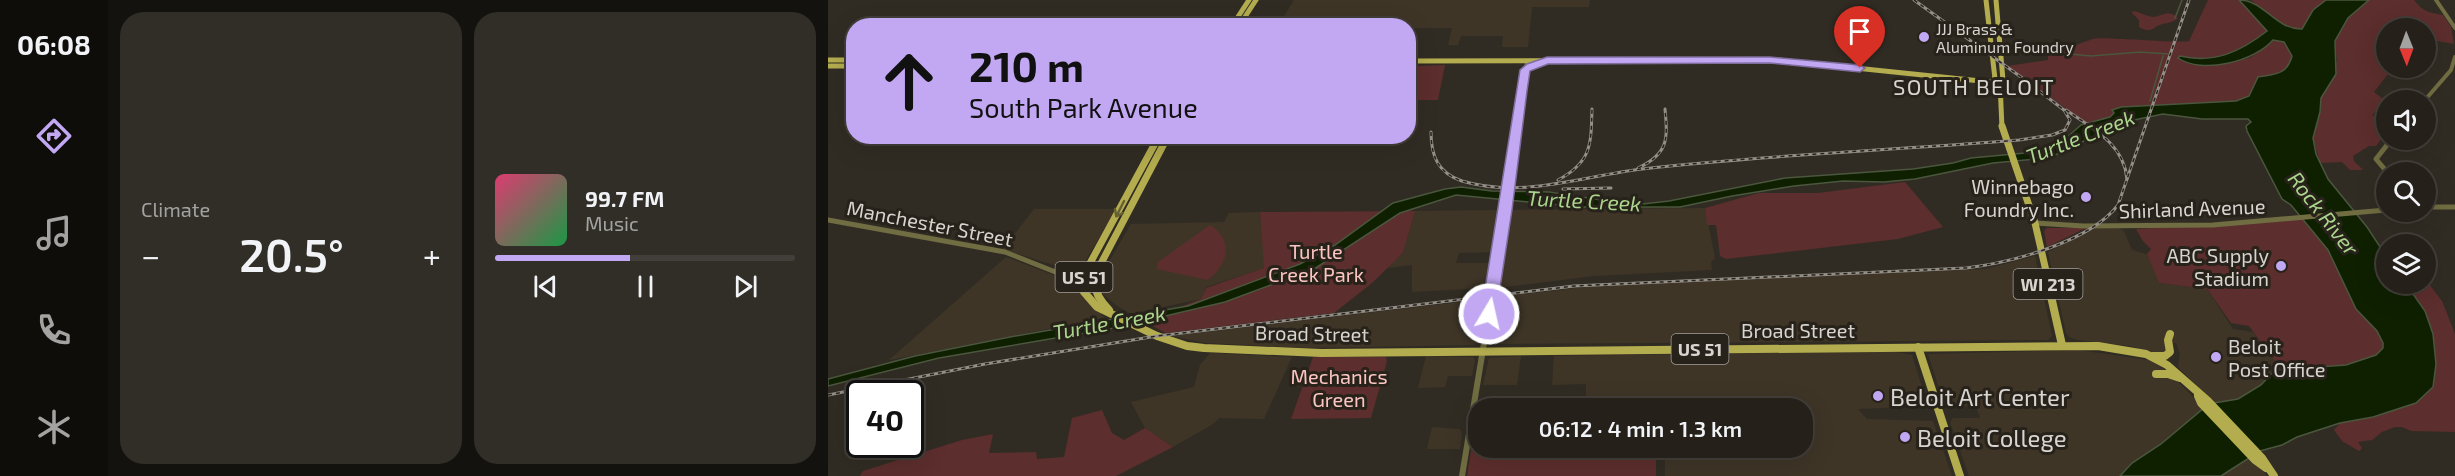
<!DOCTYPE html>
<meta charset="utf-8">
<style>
:root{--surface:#25211a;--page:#312e27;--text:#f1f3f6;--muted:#a3a3a2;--line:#423e39;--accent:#c2a8f2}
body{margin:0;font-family:"Exo 2",sans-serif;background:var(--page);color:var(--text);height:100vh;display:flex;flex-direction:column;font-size:22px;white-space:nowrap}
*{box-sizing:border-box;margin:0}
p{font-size:20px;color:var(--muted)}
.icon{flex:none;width:33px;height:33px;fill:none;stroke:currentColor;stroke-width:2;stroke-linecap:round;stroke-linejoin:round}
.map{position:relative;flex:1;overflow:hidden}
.details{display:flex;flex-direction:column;gap:12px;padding:12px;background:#14120e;width:720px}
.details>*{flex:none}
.guide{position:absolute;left:18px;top:18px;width:570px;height:126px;border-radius:24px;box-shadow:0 6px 24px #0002,0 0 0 2px var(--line);background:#c2a8f2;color:#111;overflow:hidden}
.needle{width:39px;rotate:179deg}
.buttons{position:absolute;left:1548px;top:18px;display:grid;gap:12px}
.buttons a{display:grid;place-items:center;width:60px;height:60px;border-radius:50%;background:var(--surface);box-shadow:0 6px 24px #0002,0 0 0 2px var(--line);font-size:30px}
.speed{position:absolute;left:18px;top:380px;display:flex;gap:12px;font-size:30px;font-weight:700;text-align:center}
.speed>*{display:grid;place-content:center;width:78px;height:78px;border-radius:50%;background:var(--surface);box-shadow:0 6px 24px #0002,0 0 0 2px var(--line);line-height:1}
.speed .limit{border:3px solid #111;border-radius:9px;background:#fff;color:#111}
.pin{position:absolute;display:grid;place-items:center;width:51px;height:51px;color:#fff;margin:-62px -26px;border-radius:50% 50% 50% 0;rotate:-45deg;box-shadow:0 0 6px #0007}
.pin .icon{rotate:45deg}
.me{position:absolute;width:66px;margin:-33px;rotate:9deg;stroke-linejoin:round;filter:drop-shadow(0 0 4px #0008)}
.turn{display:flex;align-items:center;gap:21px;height:126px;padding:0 24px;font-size:27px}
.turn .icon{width:78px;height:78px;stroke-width:2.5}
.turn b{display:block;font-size:42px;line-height:51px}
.big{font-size:45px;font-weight:600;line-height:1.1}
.details .tile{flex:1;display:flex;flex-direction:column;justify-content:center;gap:9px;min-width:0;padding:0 21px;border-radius:24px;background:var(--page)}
.song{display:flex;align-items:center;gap:18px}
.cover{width:72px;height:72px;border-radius:9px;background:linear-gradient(135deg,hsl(340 70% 55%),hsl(140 70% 35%))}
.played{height:6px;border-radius:3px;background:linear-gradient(90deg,var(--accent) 45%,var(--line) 45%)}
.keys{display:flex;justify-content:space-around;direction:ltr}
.heat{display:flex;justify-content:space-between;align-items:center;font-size:33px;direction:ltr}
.details .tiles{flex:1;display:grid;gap:12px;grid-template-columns:repeat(2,1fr)}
.trip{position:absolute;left:640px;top:398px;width:345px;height:60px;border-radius:24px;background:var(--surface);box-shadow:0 6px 24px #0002,0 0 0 2px var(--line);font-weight:600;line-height:60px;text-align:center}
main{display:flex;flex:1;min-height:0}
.tab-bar{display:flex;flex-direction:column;width:108px;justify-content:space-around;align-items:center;background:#0f0d0a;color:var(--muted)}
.tab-bar .icon{width:42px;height:42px}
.tab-bar .on{color:var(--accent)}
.tab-bar b{font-size:27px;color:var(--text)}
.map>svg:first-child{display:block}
.built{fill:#3e3527}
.green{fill:#5c2e2d}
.water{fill:#0f2000;stroke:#4b563e;stroke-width:1.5}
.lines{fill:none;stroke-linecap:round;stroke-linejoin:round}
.stream{stroke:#4b563e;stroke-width:1.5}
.minor-far2{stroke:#706d42;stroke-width:4}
.minor-far1{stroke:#706d42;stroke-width:5}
.minor{stroke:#706d42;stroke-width:6}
.major-far2{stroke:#b4ad4f;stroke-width:5}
.major-far1{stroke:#b4ad4f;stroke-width:7}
.major{stroke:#b4ad4f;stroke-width:8}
.rail-casing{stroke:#938f88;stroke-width:3}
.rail{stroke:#27221a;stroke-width:1.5;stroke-dasharray:4;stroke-linecap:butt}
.oneway{stroke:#666132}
.route{fill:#c2a8f2;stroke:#7e6d9d;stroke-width:1.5}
.poi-dot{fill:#c2a8f2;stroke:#27221a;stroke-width:2}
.labels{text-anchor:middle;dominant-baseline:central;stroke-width:6;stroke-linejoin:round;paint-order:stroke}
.far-poi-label{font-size:16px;fill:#d8d4cf;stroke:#27221a;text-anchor:start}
.shield{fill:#27221a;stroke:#a39f99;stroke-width:1.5}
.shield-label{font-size:18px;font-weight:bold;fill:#d8d4cf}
.poi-label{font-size:20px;fill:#d8d4cf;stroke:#27221a;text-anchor:end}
.street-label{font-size:20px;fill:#d8d4cf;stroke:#27221a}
.park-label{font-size:20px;fill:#fcc5c1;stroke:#27221a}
.water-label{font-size:21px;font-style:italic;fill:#acd68d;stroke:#27221a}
.quarter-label{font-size:22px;letter-spacing:1.5px;fill:#d8d4cf;stroke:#27221a}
.near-poi-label{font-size:24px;fill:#d8d4cf;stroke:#27221a;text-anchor:start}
</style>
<main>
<nav class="tab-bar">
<b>06:08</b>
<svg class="icon on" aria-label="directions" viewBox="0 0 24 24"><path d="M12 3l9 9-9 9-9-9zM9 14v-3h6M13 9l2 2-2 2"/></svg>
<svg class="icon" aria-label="music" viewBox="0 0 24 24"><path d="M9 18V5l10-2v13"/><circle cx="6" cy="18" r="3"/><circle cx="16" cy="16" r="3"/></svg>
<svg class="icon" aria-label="phone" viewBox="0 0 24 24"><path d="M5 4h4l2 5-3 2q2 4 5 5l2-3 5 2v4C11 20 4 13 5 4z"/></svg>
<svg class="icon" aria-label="climate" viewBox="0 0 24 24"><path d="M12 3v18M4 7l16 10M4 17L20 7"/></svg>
</nav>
<section class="details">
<div class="tiles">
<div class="tile"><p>Climate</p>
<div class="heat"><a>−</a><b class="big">20.5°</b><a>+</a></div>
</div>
<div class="tile">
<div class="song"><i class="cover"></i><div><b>99.7 FM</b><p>Music</p></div></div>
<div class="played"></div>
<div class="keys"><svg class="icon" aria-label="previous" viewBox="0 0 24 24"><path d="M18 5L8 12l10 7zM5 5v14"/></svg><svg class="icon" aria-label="pause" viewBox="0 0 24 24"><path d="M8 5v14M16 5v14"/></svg><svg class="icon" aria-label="next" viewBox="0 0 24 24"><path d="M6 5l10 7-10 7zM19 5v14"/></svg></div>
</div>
</div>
</section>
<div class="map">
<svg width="1627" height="476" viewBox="0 0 1627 476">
<rect width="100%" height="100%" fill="#312c23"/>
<!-- built -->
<g class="built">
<path d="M466 0H762L761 7H704L700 47H674L675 36H633L630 45H620L624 28H581L580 26H450Z"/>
<path d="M877 208 887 258 883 262 884 270 766 276 670 288 682 210Z"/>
<path d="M206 209H288L255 265 241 270 175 249Z"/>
<path d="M673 210 666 252 631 253 628 263H664L658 288 584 292V265L559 268 575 253 587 211Z"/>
<path d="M432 212 437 268 378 287 373 299 303 314 288 305 275 294 272 283 273 275 303 224 396 222 401 213Z"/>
<path d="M1267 228H1291L1296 231 1304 250 1321 255 1331 283 1379 289 1405 329 1425 332 1452 368 1433 385 1410 400 1386 403 1350 367 1352 354 1348 343 1338 342 1339 352 1328 354 1301 346 1250 340 1241 337 1238 333 1220 252Z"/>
<path d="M1207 256 1224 336 1220 340 668 344 662 341 668 297 795 283 1158 269Z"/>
<path d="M178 257 236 279 251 281 276 318 61 360Z"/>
<path d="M658 299 650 341 646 345 476 348 378 343 343 336Z"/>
<path d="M1250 350 1321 360 1338 370 1376 408 1333 444 1304 463 1292 476H1141L1122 422 1125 418H1152L1148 406 1122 407 1116 404 1100 354Z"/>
<path d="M1063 351 1084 355 1100 406 1030 409 1039 419 1105 421 1124 476H837V454H861V447H923L924 453H931L930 447H975V408H772L771 397 758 398V384L724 385 726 356Z"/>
<path d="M382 353 464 357 436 419 391 418 385 424 345 447 317 428 303 402 366 387 372 365Z"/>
<path d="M598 356 645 357 647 360 644 376H620L617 387 590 388Z"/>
<path d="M693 356 689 385H655L661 358Z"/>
<path d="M604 427 632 429 634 434 632 449H599Z"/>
<path d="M1422 457 1439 476H1393Z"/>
</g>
<!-- green -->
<g class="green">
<path d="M1380 0H1411L1439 31C1417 48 1395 60 1367 60L1363 64 1383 65 1422 58 1448 39 1456 42 1464 56C1459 75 1447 74 1430 77L1422 96 1408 101 1293 107 1284 110 1286 113 1282 117 1258 123 1179 66 1220 60V56L1215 53 1214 49 1217 47C1242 51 1240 47 1262 40 1270 37 1282 39 1291 39 1302 39 1355 43 1361 41Z"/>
<path d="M1423 0H1498L1481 17 1474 29C1455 29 1438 12 1423 0Z"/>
<path d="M1541 0H1586C1594 11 1602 13 1615 15L1623 27 1626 44 1598 39V28H1558V68H1584L1579 78 1560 74 1546 92 1558 101 1544 115 1558 121V133L1548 146H1541L1525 156 1526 161 1535 170H1522L1514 162 1492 163 1485 137 1492 112 1493 98 1509 61 1507 41 1520 18Z"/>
<path d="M1305 11C1312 12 1320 17 1326 17 1336 15 1340 9 1350 18 1344 23 1342 22 1335 24 1324 26 1325 35 1311 27V20L1304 13Z"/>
<path d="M617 65 610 100H581V86L588 66Z"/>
<path d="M1077 182 1115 227 1070 239 898 259 892 256 888 225H879L877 208 931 193H990Z"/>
<path d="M587 211 575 253 544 283 506 313 338 333 315 321 373 299 378 288 436 268 432 212Z"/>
<path d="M1476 219 1500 250 1528 309 1549 331 1555 343V349C1538 369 1477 369 1452 368L1421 326 1403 323 1379 289 1331 283 1319 254 1323 249 1315 241 1308 229Z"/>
<path d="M382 225C406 240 401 265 379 280L329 269 330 262Z"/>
<path d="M1219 228H1258L1219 247 1216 231Z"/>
<path d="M1598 280 1614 301 1627 334V432L1583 431 1574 427H1567L1554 432 1544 440 1530 442 1534 448 1531 451 1514 441 1506 430 1512 423 1552 414 1597 311 1578 284H1598Z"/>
<path d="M485 357H558L559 361 543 418 463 419Z"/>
<path d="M274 410 284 433 296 440 317 428 345 447 288 476H32L35 471 134 440 165 434 161 453 208 452 209 459 236 457 244 418Z"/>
<path d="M647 425H651V447H828V476H639Z"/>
</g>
<!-- water -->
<path class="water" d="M1411 0C1436 0 1448 30 1474 29L1485 10 1498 0H1541L1520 18 1507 41 1508 74 1493 98 1492 112 1485 138 1488 154 1500 179 1539 227 1558 256V284H1578L1597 311 1605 334 1608 364 1605 387 1588 403 1545 417 1512 423 1469 437 1454 445 1432 451 1393 476H1292L1304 463 1333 444 1376 408 1386 403 1410 399 1433 385 1447 370 1518 365 1548 355 1555 348V343L1549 331 1528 309 1500 250 1463 205 1454 199 1419 131 1418 126 1423 122 1420 119H1374L1335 114 1306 120 1262 138 1225 156 1210 159 1165 163 1087 179 1056 182 1015 181 966 186 904 196 852 207H754L628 195 572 213 486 269 397 302 286 328 111 358 0 386V379L87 356 182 337 360 306 472 264 507 245 565 203 617 189 633 187 664 191 721 192 792 203 815 204 841 201 957 178 1085 169 1125 163 1143 158 1197 153 1220 148 1237 139 1253 125 1282 117 1286 113 1284 110 1293 107 1408 101 1421 96 1430 77C1447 74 1459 75 1464 56L1456 42 1445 40C1427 61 1374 75 1350 58L1352 56C1386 64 1412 52 1439 31Z"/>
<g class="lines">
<!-- stream -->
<g class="stream">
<path d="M1347 18 1354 0"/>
<path d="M1220 52 1263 56 1312 52 1340 54"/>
<path d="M1322 101 1335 56"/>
</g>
<!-- minor-far2 -->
<g class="minor-far2">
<path d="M1608 0 1627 28"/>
<path d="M697 70 714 62"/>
<path d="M1597 100 1623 70 1627 57"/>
<path d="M690 128 699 61"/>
</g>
<!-- minor-far1 -->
<g class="minor-far1">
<path d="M1559 172 1548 159 1563 140"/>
<path d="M1598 207H1627"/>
<path d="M0 220 177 252 240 277H256L268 273"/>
<path d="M1207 223 1255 226 1385 225 1558 210"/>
<path d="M240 274 260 272"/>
<path d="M666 284 690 126"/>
</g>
<!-- minor -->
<path class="minor" d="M634 476 666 283"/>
<!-- major-far2 -->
<g class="major-far2">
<path d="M1158 0 1167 79 1172 83"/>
<path d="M1168 0 1175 80 1172 83 1174 128"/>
<path d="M404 26 421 0"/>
<path d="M411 26 428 0"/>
<path d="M0 60H26"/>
<path d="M580 61 950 60 1172 83"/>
<path d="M0 66H26"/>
</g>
<!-- major-far1 -->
<g class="major-far1">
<path d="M1174 126 1207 223 1221 284"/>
<path d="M256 284 260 267 331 136"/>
<path d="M267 284 268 273 340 136"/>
</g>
<!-- major -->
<g class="major">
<path d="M256 283V292L269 307 329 336 359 346 376 348 493 353 1270 346 1318 354 1339 365 1380 401 1434 458 1446 476"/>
<path d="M267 283C267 294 273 302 281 310"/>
<path d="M1220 283 1234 345"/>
<path d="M1090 347 1132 476"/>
<path d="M1325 356H1337L1342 352 1340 340 1342 334"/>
<path d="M1328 374H1340L1352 378"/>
<path d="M1370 396 1373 403 1427 460 1438 468"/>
</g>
<!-- rail casing -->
<g class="rail-casing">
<g id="rail">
<path d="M1086 0 1204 85"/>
<path d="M1238 110C1264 128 1296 144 1299 179"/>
<path d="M603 132C603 156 610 173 634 181 694 199 755 176 814 169 939 155 1066 150 1191 140L1224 135 1237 130 1242 120 1236 110 1197 80"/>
<path d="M810 168C840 154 840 140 837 109"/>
<path d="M730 180C764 162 763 144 764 109"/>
<path d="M735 189 783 188"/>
<path d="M0 395 157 364 329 336 746 286 1138 268C1182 263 1262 242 1290 205L1361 0"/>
</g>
</g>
<!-- rail -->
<use href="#rail" class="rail"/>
</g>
<!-- one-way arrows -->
<defs><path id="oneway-shaft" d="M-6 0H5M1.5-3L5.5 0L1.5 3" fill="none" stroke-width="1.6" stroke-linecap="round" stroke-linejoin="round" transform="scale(1.5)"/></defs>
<use class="oneway" href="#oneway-shaft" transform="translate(292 209) rotate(117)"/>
<!-- route -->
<path class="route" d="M719 57H942L1032 65 1037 68 1032 72 942 63 720 64 702 71 699 91 684 210 668 314 666 317H655L653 314 692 70 699 64Z"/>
<!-- markers -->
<g class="poi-dot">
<circle cx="1096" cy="37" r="6"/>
<circle cx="1258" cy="197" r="6"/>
<circle cx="1453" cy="266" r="6"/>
<circle cx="1388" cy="357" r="6"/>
<circle cx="1050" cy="396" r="6"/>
<circle cx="1077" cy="437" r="6"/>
</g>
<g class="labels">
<!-- far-poi labels -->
<g class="far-poi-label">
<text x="1108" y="28">JJJ Brass &amp;<tspan x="1108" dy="18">Aluminum Foundry</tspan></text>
</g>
<!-- shield labels -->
<g class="shield">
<rect x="227.5" y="262" width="57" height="30" rx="4.5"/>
<rect x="1185.5" y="269" width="69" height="30" rx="4.5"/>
<rect x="843.5" y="334" width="57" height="30" rx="4.5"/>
</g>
<g class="shield-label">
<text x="256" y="277">US 51</text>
<text x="1220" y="284">WI 213</text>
<text x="872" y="349">US 51</text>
</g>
<!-- poi labels -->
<g class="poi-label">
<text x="1246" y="186">Winnebago<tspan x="1246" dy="23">Foundry Inc.</tspan></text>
<text x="1441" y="255">ABC Supply<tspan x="1441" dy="23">Stadium</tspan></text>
<text x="1400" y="346" text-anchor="start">Beloit<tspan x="1400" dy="23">Post Office</tspan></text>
</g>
<!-- street labels -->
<g class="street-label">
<text transform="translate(1364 208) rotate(-2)">Shirland Avenue</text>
<text transform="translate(102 223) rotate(11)">Manchester Street</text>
<text x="970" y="330">Broad Street</text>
<text transform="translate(484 333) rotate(1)">Broad Street</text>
</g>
<!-- park labels -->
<g class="park-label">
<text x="488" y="251">Turtle<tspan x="488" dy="23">Creek Park</tspan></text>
<text x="511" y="376">Mechanics<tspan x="511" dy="23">Green</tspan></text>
</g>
<!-- water labels -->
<g class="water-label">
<text transform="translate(1252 136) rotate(-21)">Turtle Creek</text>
<text transform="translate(756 200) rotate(3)">Turtle Creek</text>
<text transform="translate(1496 213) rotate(52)">Rock River</text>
<text transform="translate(281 322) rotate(-10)">Turtle Creek</text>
</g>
<!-- quarter labels -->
<g class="quarter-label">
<text x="1146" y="86">SOUTH BELOIT</text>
</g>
<!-- near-poi labels -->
<g class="near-poi-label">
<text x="1062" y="396">Beloit Art Center</text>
<text x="1089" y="437">Beloit College</text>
</g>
</g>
</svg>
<div class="buttons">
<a><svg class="needle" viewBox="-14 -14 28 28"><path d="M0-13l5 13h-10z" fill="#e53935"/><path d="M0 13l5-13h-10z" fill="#a3a3a2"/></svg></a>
<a><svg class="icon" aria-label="sound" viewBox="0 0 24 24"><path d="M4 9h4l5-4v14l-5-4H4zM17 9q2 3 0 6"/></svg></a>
<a><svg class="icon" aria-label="search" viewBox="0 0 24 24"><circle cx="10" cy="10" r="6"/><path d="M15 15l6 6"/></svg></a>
<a><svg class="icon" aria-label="layers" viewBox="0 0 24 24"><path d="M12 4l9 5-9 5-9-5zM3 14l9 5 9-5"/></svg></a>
</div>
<div class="speed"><div class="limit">40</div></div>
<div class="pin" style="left:1032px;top:68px;background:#d93025"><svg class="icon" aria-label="arrive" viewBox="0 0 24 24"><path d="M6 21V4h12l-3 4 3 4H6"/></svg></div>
<svg class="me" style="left:661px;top:314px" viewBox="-20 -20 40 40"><circle r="17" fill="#c2a8f2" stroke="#fff" stroke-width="3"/><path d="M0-11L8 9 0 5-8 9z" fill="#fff"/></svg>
<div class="trip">06:12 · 4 min · 1.3 km</div>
<div class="guide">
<div class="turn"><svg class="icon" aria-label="ahead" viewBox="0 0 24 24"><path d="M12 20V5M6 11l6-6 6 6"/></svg><div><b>210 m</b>South Park Avenue</div></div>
</div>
</div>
</main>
